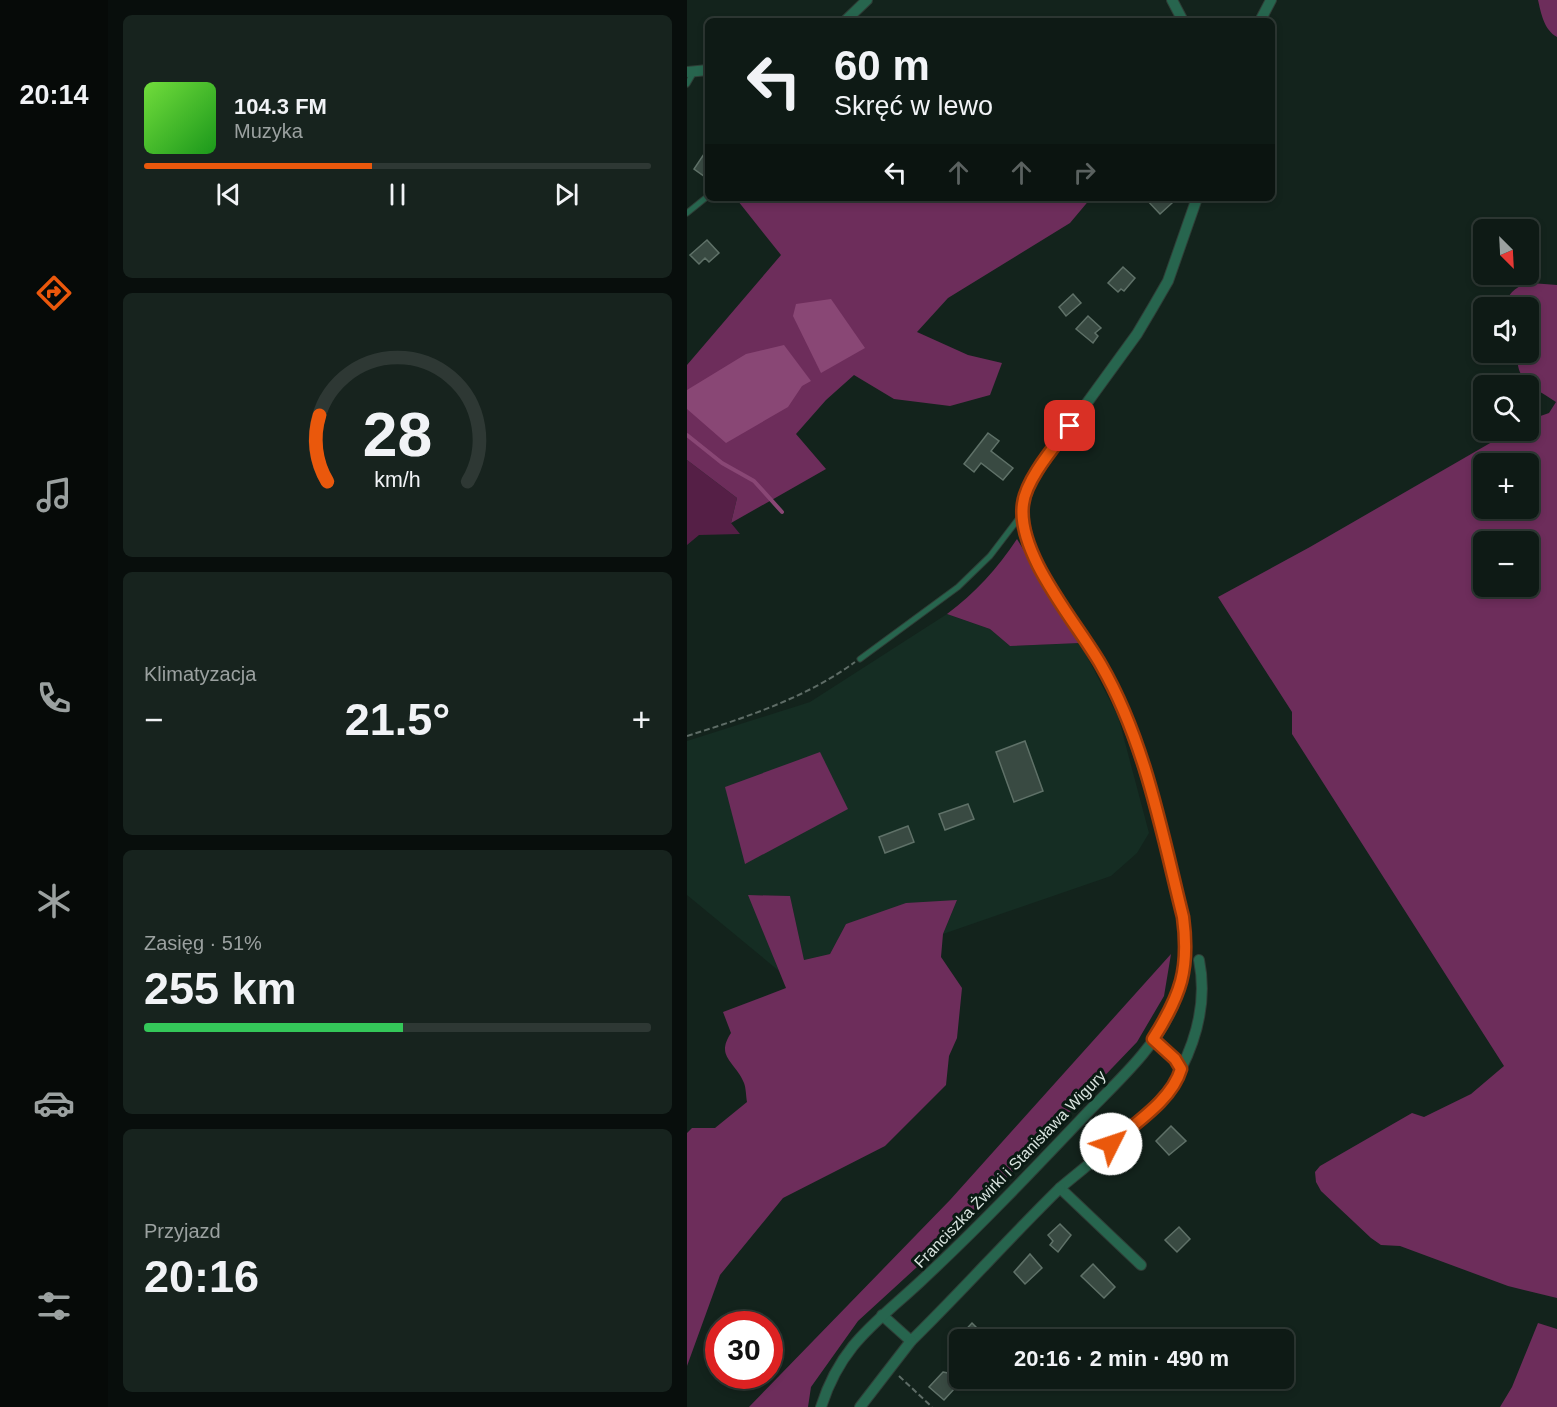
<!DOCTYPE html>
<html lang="pl">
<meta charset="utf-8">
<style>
:root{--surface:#0e1a15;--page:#17231e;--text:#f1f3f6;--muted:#9ba1a0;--line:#2e3834;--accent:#ea580c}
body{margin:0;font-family:Helvetica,sans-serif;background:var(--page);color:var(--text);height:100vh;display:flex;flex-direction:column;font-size:22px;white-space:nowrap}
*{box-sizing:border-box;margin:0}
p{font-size:20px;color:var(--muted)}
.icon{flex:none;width:33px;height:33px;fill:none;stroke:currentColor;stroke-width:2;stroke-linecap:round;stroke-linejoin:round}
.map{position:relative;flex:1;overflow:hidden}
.panel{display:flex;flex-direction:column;gap:15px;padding:15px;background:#080e0c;width:579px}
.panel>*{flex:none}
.banner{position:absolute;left:18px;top:18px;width:570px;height:183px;border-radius:9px;box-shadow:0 3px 9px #0003,0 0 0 2px var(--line);background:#0e1a15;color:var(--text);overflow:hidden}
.needle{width:39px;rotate:156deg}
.controls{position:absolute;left:786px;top:219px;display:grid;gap:12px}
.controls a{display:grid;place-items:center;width:66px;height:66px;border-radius:9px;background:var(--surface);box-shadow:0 3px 9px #0003,0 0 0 2px var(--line);font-size:30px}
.speed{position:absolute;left:18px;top:1311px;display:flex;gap:12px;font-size:30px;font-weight:700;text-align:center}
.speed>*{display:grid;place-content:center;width:78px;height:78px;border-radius:50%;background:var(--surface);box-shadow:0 3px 9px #0003,0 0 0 2px var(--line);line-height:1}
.speed .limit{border:9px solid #d22;background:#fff;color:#111}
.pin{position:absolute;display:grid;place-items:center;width:51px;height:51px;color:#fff;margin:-26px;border-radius:12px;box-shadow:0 3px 9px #0006}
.me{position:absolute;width:66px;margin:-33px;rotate:49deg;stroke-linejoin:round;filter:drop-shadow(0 0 4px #0008)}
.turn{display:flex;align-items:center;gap:21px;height:126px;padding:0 30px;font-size:27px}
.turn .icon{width:78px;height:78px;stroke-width:2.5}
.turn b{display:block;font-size:42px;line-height:51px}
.lanes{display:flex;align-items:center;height:57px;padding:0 30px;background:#0003;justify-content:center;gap:30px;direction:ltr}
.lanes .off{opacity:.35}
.big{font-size:45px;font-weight:700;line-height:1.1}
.panel .card{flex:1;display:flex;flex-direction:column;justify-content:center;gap:9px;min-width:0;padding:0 21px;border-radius:9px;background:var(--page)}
.panel .dial{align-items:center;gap:0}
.dial svg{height:156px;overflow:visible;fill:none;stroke:var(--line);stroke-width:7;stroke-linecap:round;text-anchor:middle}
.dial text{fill:var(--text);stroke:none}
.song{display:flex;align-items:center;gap:18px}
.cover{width:72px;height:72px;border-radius:9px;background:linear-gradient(135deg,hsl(100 70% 55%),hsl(120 70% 35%))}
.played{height:6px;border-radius:3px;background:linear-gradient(90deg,var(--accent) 45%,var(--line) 45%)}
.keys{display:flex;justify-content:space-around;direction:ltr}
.heat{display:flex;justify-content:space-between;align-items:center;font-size:33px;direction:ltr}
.charge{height:9px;border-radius:4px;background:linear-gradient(90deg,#34c759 51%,var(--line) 0)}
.trip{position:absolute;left:262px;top:1329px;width:345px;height:60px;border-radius:9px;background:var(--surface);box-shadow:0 3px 9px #0003,0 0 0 2px var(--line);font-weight:700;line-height:60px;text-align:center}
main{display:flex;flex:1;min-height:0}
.tab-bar{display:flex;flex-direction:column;width:108px;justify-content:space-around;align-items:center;background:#060a08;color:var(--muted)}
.tab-bar .icon{width:42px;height:42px}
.tab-bar .selected{color:var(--accent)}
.tab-bar b{font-size:27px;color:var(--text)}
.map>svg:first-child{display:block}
.built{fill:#152d23}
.green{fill:#551f46}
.forest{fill:#6d2d5b;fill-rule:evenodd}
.water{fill:#894775}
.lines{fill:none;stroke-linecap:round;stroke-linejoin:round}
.stream{stroke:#894775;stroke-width:4}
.building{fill:#394a42;stroke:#5f7168;stroke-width:1.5}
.service-casing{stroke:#2f3e37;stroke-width:7}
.minor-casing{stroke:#2f3e37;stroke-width:12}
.path{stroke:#5e6c66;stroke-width:2;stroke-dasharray:6 3;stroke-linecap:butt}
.service{stroke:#27654e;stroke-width:5}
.minor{stroke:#27654e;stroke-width:10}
.route-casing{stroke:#983908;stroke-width:15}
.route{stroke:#ea580c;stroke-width:10}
.labels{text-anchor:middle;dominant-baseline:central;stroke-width:6;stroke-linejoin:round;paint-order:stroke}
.street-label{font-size:16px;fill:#d9e4df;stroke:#0a1a13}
</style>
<main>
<nav class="tab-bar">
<b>20:14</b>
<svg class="icon selected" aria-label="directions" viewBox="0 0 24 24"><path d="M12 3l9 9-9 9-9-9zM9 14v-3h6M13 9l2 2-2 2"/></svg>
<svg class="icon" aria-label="music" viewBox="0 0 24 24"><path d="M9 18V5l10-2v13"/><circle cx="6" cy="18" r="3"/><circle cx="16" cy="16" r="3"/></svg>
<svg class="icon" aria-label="phone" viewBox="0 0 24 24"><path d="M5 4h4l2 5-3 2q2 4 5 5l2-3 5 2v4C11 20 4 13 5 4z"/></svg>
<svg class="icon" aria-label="climate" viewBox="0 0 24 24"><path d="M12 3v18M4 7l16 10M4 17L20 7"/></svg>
<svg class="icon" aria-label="car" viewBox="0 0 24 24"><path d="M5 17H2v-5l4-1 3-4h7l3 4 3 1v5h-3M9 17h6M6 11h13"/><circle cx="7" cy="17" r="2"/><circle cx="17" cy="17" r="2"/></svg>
<svg class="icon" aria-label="filters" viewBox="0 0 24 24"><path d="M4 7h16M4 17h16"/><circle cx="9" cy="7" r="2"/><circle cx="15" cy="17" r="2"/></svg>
</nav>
<section class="panel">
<div class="card">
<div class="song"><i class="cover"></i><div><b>104.3 FM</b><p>Muzyka</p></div></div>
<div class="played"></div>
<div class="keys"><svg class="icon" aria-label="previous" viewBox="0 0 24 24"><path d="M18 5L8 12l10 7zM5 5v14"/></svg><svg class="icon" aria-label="pause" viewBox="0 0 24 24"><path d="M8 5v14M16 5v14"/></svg><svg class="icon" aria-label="next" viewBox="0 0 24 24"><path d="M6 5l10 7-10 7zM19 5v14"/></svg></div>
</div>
<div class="card dial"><svg viewBox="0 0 100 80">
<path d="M14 69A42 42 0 1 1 86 69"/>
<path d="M14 69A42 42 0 0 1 10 35" stroke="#ea580c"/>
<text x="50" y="56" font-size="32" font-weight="700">28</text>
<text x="50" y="72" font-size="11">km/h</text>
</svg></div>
<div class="card"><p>Klimatyzacja</p>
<div class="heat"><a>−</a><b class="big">21.5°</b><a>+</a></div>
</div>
<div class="card"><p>Zasięg · 51%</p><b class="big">255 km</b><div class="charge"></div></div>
<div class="card"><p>Przyjazd</p><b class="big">20:16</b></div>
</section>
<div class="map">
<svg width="870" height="1407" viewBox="0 0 870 1407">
<rect width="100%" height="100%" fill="#13231c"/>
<!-- built -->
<path class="built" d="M260 614 303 629 323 646 393 643 431 716 462 833 450 853 424 876 256 934 270 900 159 924 143 954 117 960 103 896 62 895 92 971 0 895V741L123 702Z"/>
<!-- green -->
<path class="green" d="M0 460 50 498 44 523 53 534 12 535 0 545Z"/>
<!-- forest -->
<g class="forest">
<path d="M851 0H870V37C857 30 854 13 851 0Z"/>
<path d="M53 198H404L383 223 261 298 230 332 281 355 315 363 303 395 263 406 207 399 167 375 139 400 109 434 139 469 44 523 50 498 0 460V365L94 255 51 201Z"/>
<path d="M844 283 870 285V1298L821 1286 713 1246 694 1245 684 1238 634 1191 629 1182 628 1172 633 1166 725 1113 737 1117 784 1094 817 1066 605 734V712L531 597 623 547 824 431 842 430V420L862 413 869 402C848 388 827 381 831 353L842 352V308L819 307C820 293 830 285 844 283ZM796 464H842V508H796ZM796 542H842V586H796Z"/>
<path d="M330 539 393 643 323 646 303 629 260 614C288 593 310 569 330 539Z"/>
<path d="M133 752 161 809 58 864 38 787Z"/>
<path d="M61 895 103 896 117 960 143 954 159 924 219 903 270 900 256 934 254 957 275 988 270 1038 262 1056 259 1085 198 1146 96 1198 33 1275 0 1366V1133L5 1128H28L60 1102C59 1096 59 1088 57 1083 48 1061 28 1057 44 1033L36 1012 99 988Z"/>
<path d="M484 954 477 996 450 1042 265 1235 171 1321 124 1387 121 1407H62L263 1200Z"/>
<path d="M851 1323 870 1329V1407H813L825 1387Z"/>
</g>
<!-- water -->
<g class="water">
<path d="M144 299 178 348 134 373 106 316 109 304Z"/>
<path d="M97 345 124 381 115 386 101 407 39 443 0 409V390L59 354Z"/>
</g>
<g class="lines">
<!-- stream -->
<path class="stream" d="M0 435 35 463 67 481 95 512"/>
</g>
<!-- building -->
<g class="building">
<path d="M21 148V179L7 169Z"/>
<path d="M458 198H480L485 203 473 214Z"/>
<path d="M20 240 32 253 22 262 18 258 12 264 3 255Z"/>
<path d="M436 267 448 278 437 291 434 289 431 292 421 283Z"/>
<path d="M386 294 394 303 379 316 372 307Z"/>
<path d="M401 316 414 328 408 333 411 336 406 343 389 329Z"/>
<path d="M301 433 312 441 304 451 326 468 316 480 294 463 287 472 277 464Z"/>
<path d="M338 741 356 791 327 802 309 752Z"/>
<path d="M281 804 287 819 258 830 252 814Z"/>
<path d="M221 826 227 842 198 853 192 837Z"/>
<path d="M484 1126 499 1141 482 1155 469 1141Z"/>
<path d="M373 1224 384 1235 371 1252 363 1245 366 1241 361 1235Z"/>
<path d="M492 1227 503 1239 490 1252 478 1240Z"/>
<path d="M343 1254 355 1268 338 1284 327 1272Z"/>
<path d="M406 1264 428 1287 417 1298 394 1276Z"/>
<path d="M285 1323 297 1335 293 1340H269Z"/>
<path d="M256 1372 261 1373 269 1381V1387L257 1400 242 1387Z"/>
</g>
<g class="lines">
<!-- service casing -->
<g class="service-casing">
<g id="service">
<path d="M0 84 7 72"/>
<path d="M0 213 21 196"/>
<path d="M173 659 271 587 303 556 335 514"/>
</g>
</g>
<!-- minor casing -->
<g class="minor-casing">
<g id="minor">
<path d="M485 0 496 21"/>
<path d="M158 21 180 0"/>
<path d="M573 21 584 0"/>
<path d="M0 72 21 70"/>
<path d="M494 1069C511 1035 520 999 512 960"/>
<path d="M454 1265 373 1188C401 1164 485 1101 494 1069L488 1059 467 1039"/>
<path d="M195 1315 224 1341C275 1291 322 1238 373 1188"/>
<path d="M134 1407C154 1344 189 1323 234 1281 292 1227 346 1170 401 1112 431 1081 469 1047 486 1006 498 977 500 948 496 917 476 839 459 756 423 683 407 649 383 619 364 586 356 574 347 560 343 546 333 515 334 501 349 473L450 334 466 307 481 281 510 198"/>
<path d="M173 1407 224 1341"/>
</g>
</g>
<!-- path -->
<g class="path">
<path d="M0 736C57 718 119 698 168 662"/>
<path d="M212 1376 245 1407"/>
</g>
<!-- service -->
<use href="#service" class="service"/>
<!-- minor -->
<use href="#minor" class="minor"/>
</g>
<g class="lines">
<!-- route casing -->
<g class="route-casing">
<path id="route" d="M383 426C368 446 339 479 336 504 329 554 390 623 414 665 458 741 475 833 496 917 503 969 494 995 466 1039L488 1059 494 1069C485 1100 448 1123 424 1144"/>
</g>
<!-- route -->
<use href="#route" class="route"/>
</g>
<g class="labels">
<!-- street labels -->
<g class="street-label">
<text transform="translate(323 1169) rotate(-46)">Franciszka Żwirki i Stanisława Wigury</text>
</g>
</g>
</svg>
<div class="controls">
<a><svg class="needle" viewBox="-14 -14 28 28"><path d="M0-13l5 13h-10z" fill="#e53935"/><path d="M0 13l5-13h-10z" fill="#9ba1a0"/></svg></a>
<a><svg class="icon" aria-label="sound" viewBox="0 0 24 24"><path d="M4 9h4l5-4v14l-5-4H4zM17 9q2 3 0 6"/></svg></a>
<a><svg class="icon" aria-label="search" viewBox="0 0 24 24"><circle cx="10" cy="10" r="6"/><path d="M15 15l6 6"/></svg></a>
<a>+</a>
<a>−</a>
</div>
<div class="speed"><div class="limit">30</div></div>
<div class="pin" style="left:383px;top:426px;background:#d93025"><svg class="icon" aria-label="arrive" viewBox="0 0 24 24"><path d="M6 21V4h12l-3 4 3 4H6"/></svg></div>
<svg class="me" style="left:424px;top:1144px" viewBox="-20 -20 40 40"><circle r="19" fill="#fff"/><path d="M0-13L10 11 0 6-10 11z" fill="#ea580c"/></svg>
<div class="trip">20:16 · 2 min · 490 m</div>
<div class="banner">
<div class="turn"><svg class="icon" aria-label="left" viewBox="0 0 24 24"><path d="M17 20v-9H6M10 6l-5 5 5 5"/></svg><div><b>60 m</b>Skręć w lewo</div></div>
<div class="lanes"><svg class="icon" aria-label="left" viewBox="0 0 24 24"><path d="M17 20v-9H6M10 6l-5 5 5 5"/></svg><svg class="icon off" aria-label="ahead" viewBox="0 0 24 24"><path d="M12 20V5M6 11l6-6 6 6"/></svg><svg class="icon off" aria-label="ahead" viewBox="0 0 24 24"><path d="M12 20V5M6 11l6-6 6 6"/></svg><svg class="icon off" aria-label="right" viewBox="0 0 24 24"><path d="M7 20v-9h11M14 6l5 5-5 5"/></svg></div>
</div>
</div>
</main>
